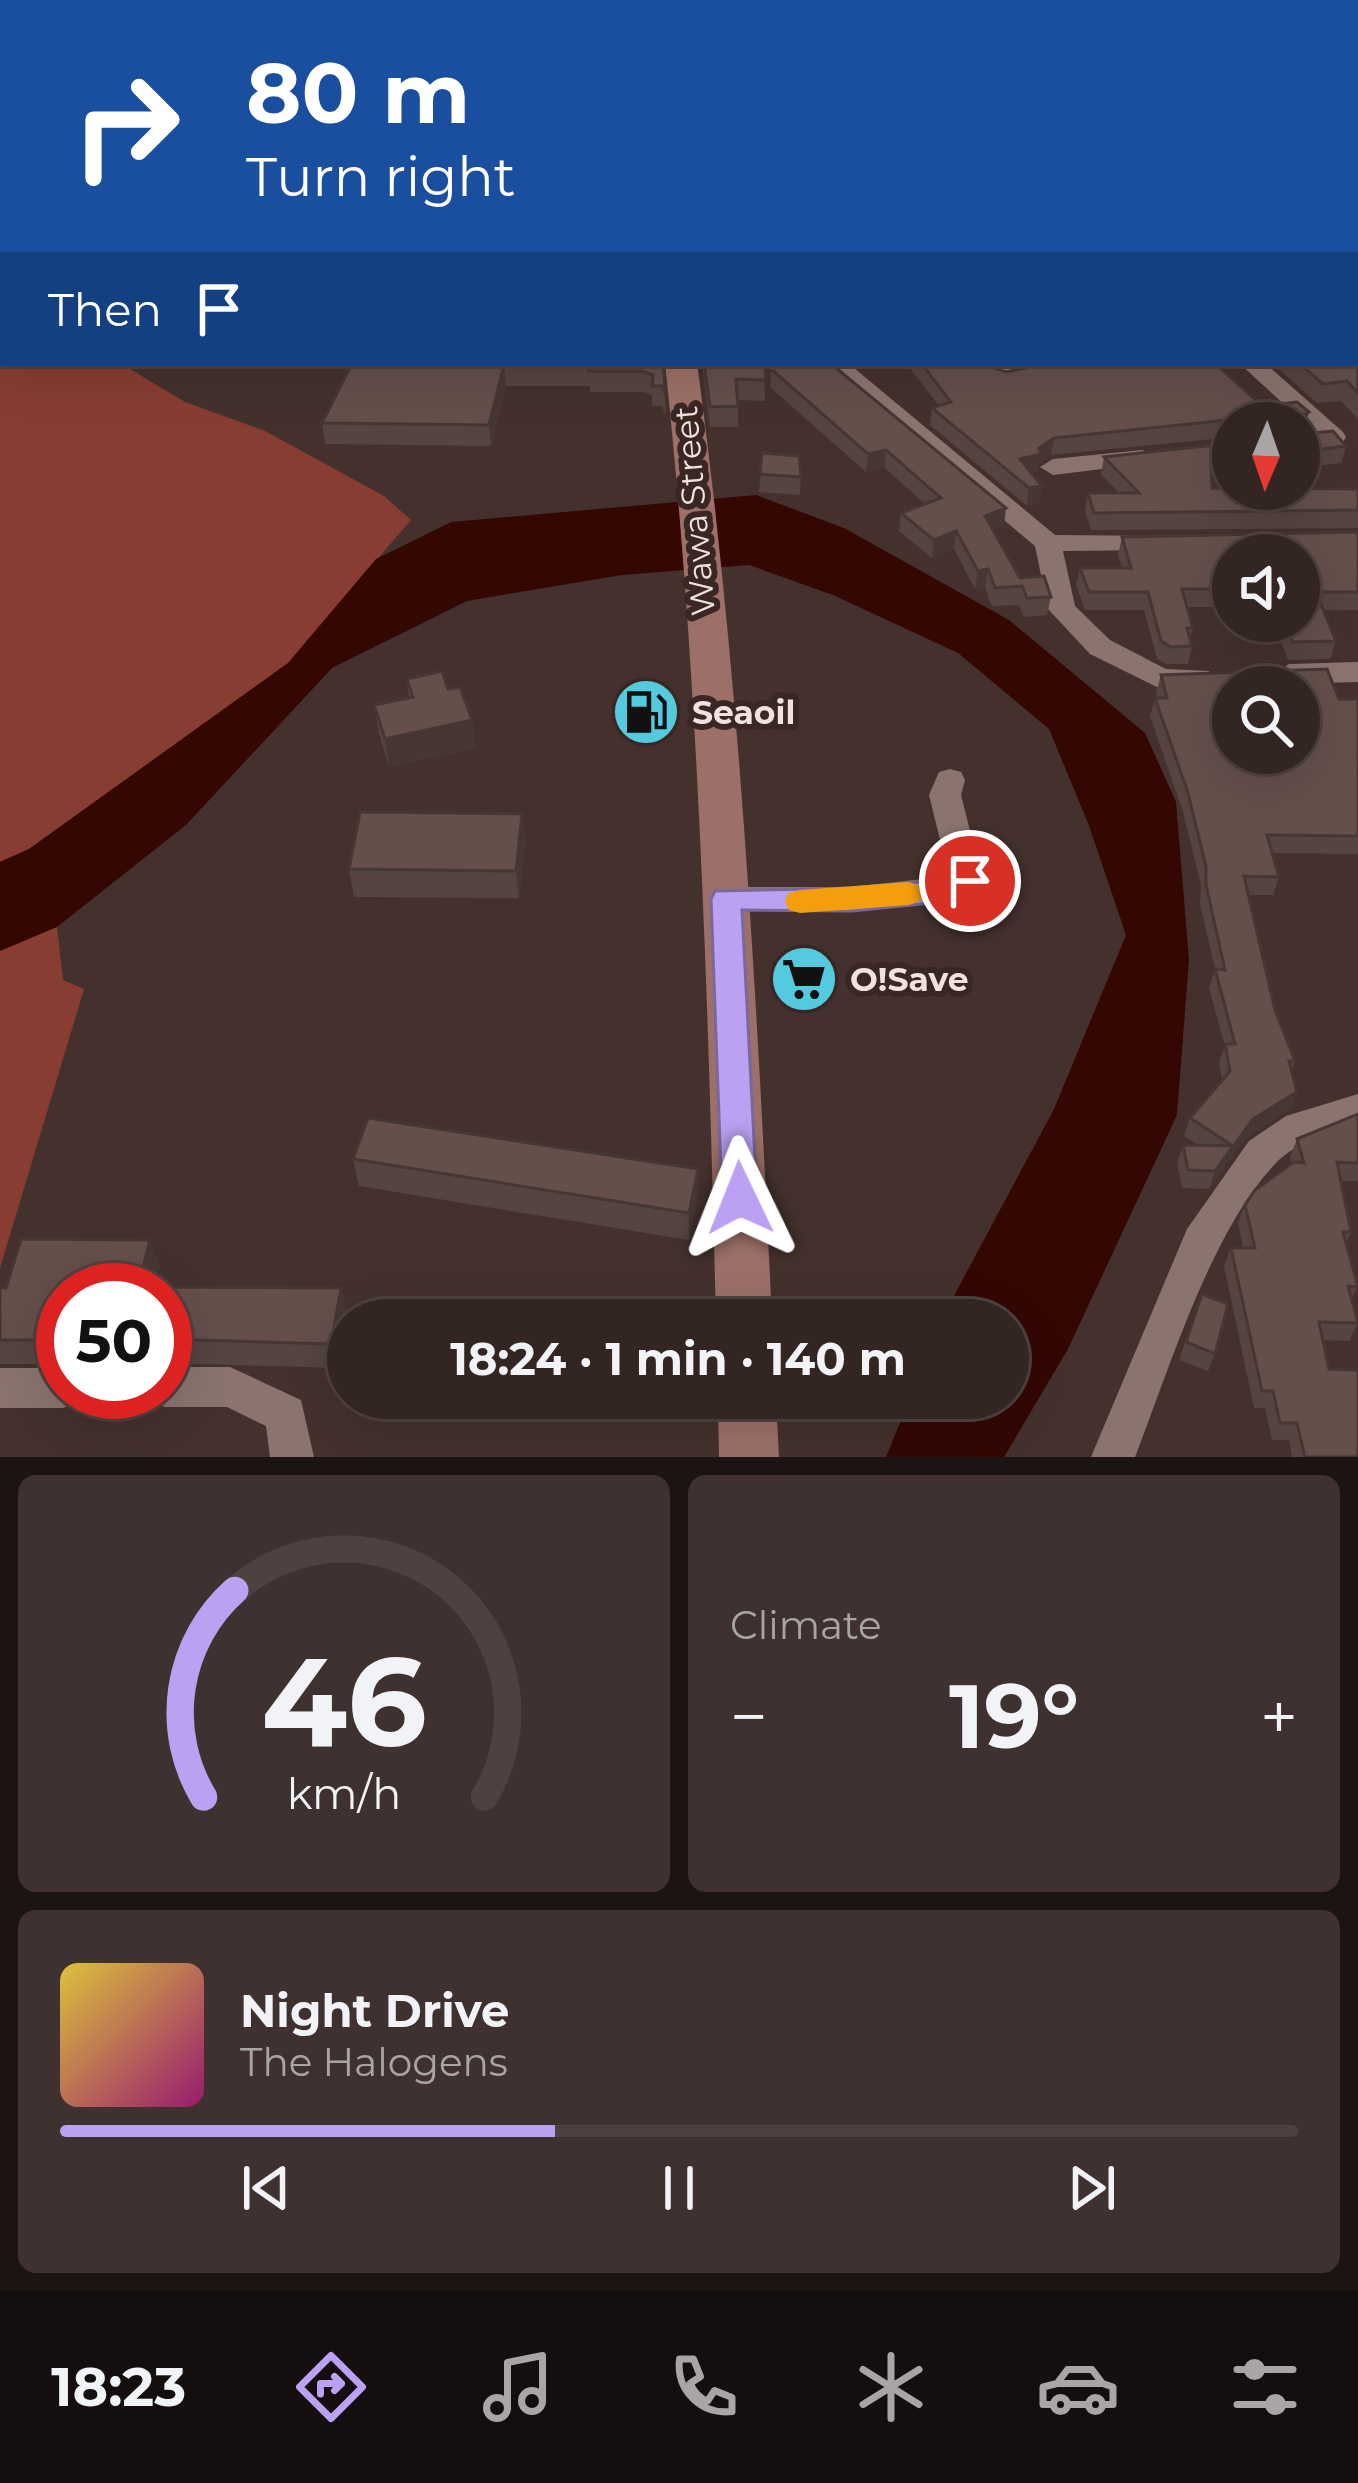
<!DOCTYPE html>
<meta charset="utf-8">
<style>
:root{--surface:#332522;--page:#3e312f;--text:#f1f3f6;--muted:#a9a5a5;--line:#4e4240;--accent:#bca0f2}
body{margin:0;font-family:Montserrat,sans-serif;background:var(--page);color:var(--text);height:100vh;display:flex;flex-direction:column;font-size:45px;white-space:nowrap}
*{box-sizing:border-box;margin:0}
p{font-size:39px;color:var(--muted)}
.icon{flex:none;width:66px;height:66px;fill:none;stroke:currentColor;stroke-width:2;stroke-linecap:round;stroke-linejoin:round}
.map{position:relative;height:1457px;overflow:hidden}
.drawer{display:flex;flex-direction:column;gap:18px;padding:18px;background:#1c1413;flex:1}
.drawer>*{flex:none}
.hud{position:absolute;left:0px;top:0px;width:1359px;height:366px;box-shadow:0 12px 48px #0002,0 0 0 3px var(--line);background:#1a4fa0;color:#fff;overflow:hidden}
.needle{width:78px;rotate:182deg}
.buttons{position:absolute;left:1212px;top:402px;display:grid;gap:24px}
.buttons a{display:grid;place-items:center;width:108px;height:108px;border-radius:50%;background:var(--surface);box-shadow:0 12px 48px #0002,0 0 0 3px var(--line);font-size:60px}
.speed{position:absolute;left:36px;top:1263px;display:flex;gap:24px;font-size:60px;font-weight:700;text-align:center}
.speed>*{display:grid;place-content:center;width:156px;height:156px;border-radius:50%;background:var(--surface);box-shadow:0 12px 48px #0002,0 0 0 3px var(--line);line-height:1}
.speed .limit{border:18px solid #d22;background:#fff;color:#111}
.pin{position:absolute;display:grid;place-items:center;width:102px;height:102px;color:#fff;margin:-51px;border:6px solid #fff;border-radius:50%;box-shadow:0 3px 12px #0007}
.me{position:absolute;width:132px;margin:-66px;rotate:358deg;stroke-linejoin:round;filter:drop-shadow(0 0 9px #0008)}
.turn{display:flex;align-items:center;gap:42px;height:252px;padding:0 48px;font-size:54px}
.turn .icon{width:156px;height:156px;stroke-width:2.5}
.turn b{display:block;font-size:84px;line-height:102px}
.then{display:flex;align-items:center;height:114px;padding:0 48px;background:#0003;gap:24px;font-size:45px}
.big{font-size:90px;font-weight:700;line-height:1.1}
.drawer .tile{flex:1;display:flex;flex-direction:column;justify-content:center;gap:18px;min-width:0;padding:0 42px;border-radius:18px;background:var(--page)}
.drawer .dial{align-items:center;gap:0}
.dial svg{height:312px;overflow:visible;fill:none;stroke:var(--line);stroke-width:7;stroke-linecap:round;text-anchor:middle}
.dial text{fill:var(--text);stroke:none}
.song{display:flex;align-items:center;gap:36px}
.cover{width:144px;height:144px;border-radius:18px;background:linear-gradient(135deg,hsl(50 70% 55%),hsl(320 70% 35%))}
.played{height:12px;border-radius:6px;background:linear-gradient(90deg,var(--accent) 40%,var(--line) 40%)}
.keys{display:flex;justify-content:space-around;direction:ltr}
.heat{display:flex;justify-content:space-between;align-items:center;font-size:66px;direction:ltr}
.drawer .tiles{flex:1;display:grid;gap:18px;grid-template-columns:1fr 1fr}
.tile:last-child{grid-column:span 2}
.trip{position:absolute;left:327px;top:1299px;width:702px;height:120px;border-radius:60px;background:var(--surface);box-shadow:0 12px 48px #0002,0 0 0 3px var(--line);font-weight:700;line-height:120px;text-align:center}
.dock{display:flex;height:192px;justify-content:space-around;align-items:center;background:#140f0e;color:var(--muted)}
.dock .icon{width:84px;height:84px}
.dock .active{color:var(--accent)}
.dock b{font-size:54px;color:var(--text)}
.map>svg:first-child{display:block}
.green{fill:#883d32}
.water{fill:#340703}
.lines{fill:none;stroke-linecap:round;stroke-linejoin:round}
.street{fill:#8b7470;fill-rule:evenodd}
.secondary{fill:#9c7068;fill-rule:evenodd}
.wall{fill:#564440}
.shaded-wall{fill:#463734}
.building{fill:#644f4b;stroke:#463734;stroke-width:3;fill-rule:evenodd}
.route{fill:#bca0f2;stroke:#7a689d;stroke-width:3}
.slow{fill:#f59e0b}
.labels{text-anchor:middle;dominant-baseline:central;stroke-width:12;stroke-linejoin:round;paint-order:stroke}
.street-label{font-size:33px;fill:#efe2df;stroke:#3a2723}
.poi-label{font-size:33px;font-weight:bold;fill:#efe2df;stroke:#3a2723;text-anchor:start}
</style>
<div class="map">
<svg width="1358" height="1457" viewBox="0 0 1358 1457">
<rect width="100%" height="100%" fill="#44312d"/>
<!-- green -->
<g class="green">
<path d="M0 252 3 363H120L185 402 265 431 384 496 411 520 288 663 29 849 0 862Z"/>
<path d="M55 909 63 980 84 989 0 1268V936Z"/>
</g>
<!-- water -->
<path class="water" d="M756 495 844 528 1009 620 1145 733 1176 802 1189 960 1177 1115 1068 1349 1004 1457H886L910 1398H1008V1320H941L1054 1109 1126 935 1088 823 1049 729 958 653 833 595 749 565 622 575 467 601 332 668 186 825 57 927 0 951V862L29 849 288 663 376 559 451 522Z"/>
<g class="lines">
<!-- street -->
<g class="street">
<path d="M1297 0H1313L1314 3H1298Z"/>
<path d="M1356 83 1358 84V99L1356 98Z"/>
<path d="M815 363H848L1055 535 1167 536 1171 542 1158 550 1063 551 1075 606 1110 640 1166 669 1209 671 1214 678 1209 685 1161 689 1090 654 1048 609 1035 546Z"/>
<path d="M981 363H1005L1009 369 1087 363 1083 368 1003 384 995 382Z"/>
<path d="M1239 363H1265L1343 432 1346 437 1343 442 1299 448V434L1314 432Z"/>
<path d="M1142 450 1151 453 1155 458 1151 463 1053 475 1040 467 1053 459Z"/>
<path d="M1358 662V682L1289 684 1274 674 1289 664Z"/>
<path d="M950 769 961 772 965 780 961 795 984 886 980 895 852 911 714 908 709 899 714 890 726 887H852L949 876 929 795 939 772Z"/>
<path d="M1358 1094V1124C1329 1133 1297 1141 1275 1164 1211 1231 1169 1370 1135 1457H1091L1187 1229 1249 1141 1286 1116Z"/>
<path d="M165 1367H230L301 1400 314 1457H270L266 1426 227 1407H165L150 1401 146 1392H165Z"/>
<path d="M0 1368H63V1392H82L78 1402 63 1408H0Z"/>
</g>
<!-- secondary -->
<g class="secondary">
<path d="M665 363H697C740 680 757 1001 772 1320H716C708 1001 699 681 665 363Z"/>
<path d="M718 1398H776L779 1457H719Z"/>
</g>
</g>
<!-- wall -->
<g class="wall">
<path d="M1358 266V419L1341 401 1317 403 1272 363H1356Z"/>
<path d="M352 363H663L666 416 662 406H652V395L643 392H590V386H506L491 446 325 444 322 423Z"/>
<path d="M702 363H764L765 401 738 400V427H710Z"/>
<path d="M906 363H991L994 368 1006 372 1309 412 1301 434 1346 446 1341 463 1299 468V423H1233V437L1051 455 1039 463 1038 471 1031 473 1042 486 1039 504 1027 506 930 425 932 408 939 406Z"/>
<path d="M771 369 1004 526 993 530 1020 578 1051 597 1047 615 1024 617 1019 605 992 606 985 588 975 589 954 549 932 558 899 531 901 513 925 504 885 468 866 472 770 387Z"/>
<path d="M1233 443V476L1212 479V488L1358 489V528L1091 530 1085 511 1088 493H1119L1101 474 1104 457Z"/>
<path d="M762 453 801 477 800 495 759 492Z"/>
<path d="M1358 532V610H1323L1336 641 1330 659 1288 660 1273 621H1299V555H1233V607H1187L1193 628 1190 639 1192 646 1188 664H1167L1157 659 1144 610H1085L1076 585 1080 568H1122L1118 555 1122 537Z"/>
<path d="M1161 675 1339 699H1358V854L1272 853 1279 877 1273 895H1248L1275 1010 1295 1061 1291 1071 1297 1092 1290 1110 1246 1137 1209 1189 1182 1188 1177 1163 1183 1145H1198L1184 1136 1190 1118 1222 1080 1219 1062 1225 1046 1209 988 1215 969 1200 904 1201 885 1183 812 1150 716 1155 698H1157L1156 693Z"/>
<path d="M407 679 448 689 472 720 475 748 389 767 379 733 374 705 409 698Z"/>
<path d="M522 814 525 842 519 898 354 897 349 869Z"/>
<path d="M1358 1114V1181H1341L1351 1232 1346 1243 1358 1287 1351 1299 1358 1323 1349 1341 1323 1340 1329 1369 1358 1457H1292L1289 1440H1272L1265 1408H1254L1224 1266 1231 1248H1243L1238 1223 1245 1205 1292 1164 1290 1157 1297 1139Z"/>
<path d="M353 1159 698 1169V1196L689 1240 359 1186Z"/>
<path d="M160 1265 154 1287 341 1288 347 1312 337 1368 165 1363V1290H63V1364H0V1288Z"/>
<path d="M1202 1294 1215 1354 1208 1371 1179 1360Z"/>
</g>
<!-- shaded-wall -->
<g class="shaded-wall">
<path d="M504 365 506 386 491 446 489 425Z"/>
<path d="M1309 412 1304 429 1299 432V417Z"/>
<path d="M1054 438 1051 455 1039 463 1038 471 1017 477 1020 459Z"/>
<path d="M886 450 885 468 866 472 868 454Z"/>
<path d="M1042 486 1039 504 1027 506 1029 488Z"/>
<path d="M1006 508 1004 526 982 534 985 516Z"/>
<path d="M956 531 954 549 932 558 934 540Z"/>
<path d="M988 569 985 588 975 589 978 571Z"/>
<path d="M472 720 475 748 389 767 385 739Z"/>
<path d="M522 814 525 842 519 898 516 871Z"/>
<path d="M1297 1092 1290 1110 1246 1137 1209 1189 1215 1171 1253 1119Z"/>
<path d="M698 1169V1196L689 1240V1213Z"/>
<path d="M150 1240 160 1265 154 1290 138 1287Z"/>
<path d="M341 1288 347 1312 337 1368 331 1344Z"/>
</g>
<!-- building -->
<g class="building">
<path d="M412 0H810V3H410Z"/>
<rect x="883" y="0" width="104" height="3"/>
<path d="M1021 0H1234L1236 3H1022Z"/>
<path d="M1356 264 1358 266V393L1347 381 1323 384 1299 363H1356Z"/>
<path d="M352 363H663L666 396 662 386H652L653 375 642 371H589L590 365H504L489 425 322 423Z"/>
<path d="M704 363H764L766 380 736 379 738 406 710 407Z"/>
<path d="M791 363H830L1006 508 985 516 1020 578 1044 576 1051 597 1027 598 1022 586 995 588 988 569 978 571 956 531 934 540 901 513 941 498 886 450 868 454 771 369Z"/>
<path d="M921 363H991L994 368 1006 372 1050 363H1215L1262 406 1297 402 1309 412 1299 417 1301 434 1333 431 1346 446 1299 452V423H1241L1237 419 1054 438 1039 448 1041 454 1020 459 1042 486 1029 488 932 408 951 402Z"/>
<path d="M1233 443V460L1211 462 1212 488 1358 489V510L1094 513 1088 493H1139L1104 457Z"/>
<path d="M762 453 799 456 801 477 760 474Z"/>
<path d="M1358 532V592H1316L1336 641 1293 642 1285 621H1299V555H1233V589H1182L1193 628H1187L1192 646 1171 647 1161 641 1148 592H1089L1080 568H1131L1122 537Z"/>
<path d="M1327 669 1339 699H1358V836L1267 835 1279 877 1244 876 1275 1010 1295 1061H1289L1297 1092 1253 1119 1215 1171 1188 1170 1183 1145 1233 1146 1190 1118 1230 1071 1225 1044H1235L1215 969 1225 970 1206 885V867L1188 793 1155 698H1167L1161 675ZM1233 687H1299V753H1233Z"/>
<path d="M442 671 448 689 460 687 472 720 385 739 374 705 413 697 407 679Z"/>
<path d="M360 812 522 814 516 871 349 869Z"/>
<path d="M1358 1114V1163L1337 1162 1351 1232H1343L1358 1287 1348 1286 1358 1323 1319 1322 1329 1369 1358 1370V1457H1305L1297 1423H1280L1273 1391H1262L1231 1248H1255L1245 1205 1255 1190 1294 1162 1304 1163 1297 1139Z"/>
<path d="M368 1118 698 1169 689 1213 353 1159Z"/>
<path d="M21 1239 150 1240 138 1287 341 1288 331 1344 165 1339V1290H63V1350H56L51 1340H0V1288H6Z"/>
<path d="M1202 1294 1228 1304 1215 1354 1186 1342Z"/>
</g>
<!-- route -->
<path class="route" d="M970 870 980 874 985 881 971 897 960 900 852 911 742 910 757 1198 752 1209 740 1214 727 1209 722 1198 711 899 715 891 852 888 953 879Z"/>
<!-- slow -->
<path class="slow" d="M909 882 920 886 924 894 920 901 909 905 800 913 789 910 785 901 789 893 800 890Z"/>
<!-- icons -->
<defs>
<g id="fuel-disc" transform="scale(3.45)"><circle r="9.5" fill="#54cade" stroke="#3a2723"/><path d="M-5.5-6h7V0h2V4h1.3V-2.5L3-4.5l.8-.8L6-3V5H2.5V1h-1V6h-7ZM-4.2-4.7v3.2H.2V-4.7Z" fill="#111"/></g>
<g id="supermarket-disc" transform="scale(3.45)"><circle r="9.5" fill="#54cade" stroke="#3a2723"/><path d="M-6-5.5h2.5l.6 2H6L4.5 2H-2.5L-4.4-4H-6ZM-1.5 3.2a1.3 1.3 0 1 0 .1 0ZM3 3.2a1.3 1.3 0 1 0 .1 0Z" fill="#111"/></g>
</defs>
<g fill-rule="evenodd">
<use href="#fuel-disc" x="646" y="712"/>
<use href="#supermarket-disc" x="804" y="979"/>
</g>
<g class="labels">
<!-- street labels -->
<g class="street-label">
<text transform="translate(694 511) rotate(-95)">Wawa Street</text>
</g>
<!-- poi labels -->
<g class="poi-label">
<text x="692" y="712">Seaoil</text>
<text x="850" y="979">O!Save</text>
</g>
</g>
</svg>
<div class="buttons">
<a><svg class="needle" viewBox="-14 -14 28 28"><path d="M0-13l5 13h-10z" fill="#e53935"/><path d="M0 13l5-13h-10z" fill="#a9a5a5"/></svg></a>
<a><svg class="icon" aria-label="sound" viewBox="0 0 24 24"><path d="M4 9h4l5-4v14l-5-4H4zM17 9q2 3 0 6"/></svg></a>
<a><svg class="icon" aria-label="search" viewBox="0 0 24 24"><circle cx="10" cy="10" r="6"/><path d="M15 15l6 6"/></svg></a>
</div>
<div class="speed"><div class="limit">50</div></div>
<div class="pin" style="left:970px;top:881px;background:#d93025"><svg class="icon" aria-label="arrive" viewBox="0 0 24 24"><path d="M6 21V4h12l-3 4 3 4H6"/></svg></div>
<svg class="me" style="left:740px;top:1198px" viewBox="-20 -20 40 40"><path d="M0-17L14 15 0 8-14 15z" fill="#bca0f2" stroke="#fff" stroke-width="4"/></svg>
<div class="trip">18:24 · 1 min · 140 m</div>
<div class="hud">
<div class="turn"><svg class="icon" aria-label="right" viewBox="0 0 24 24"><path d="M7 20v-9h11M14 6l5 5-5 5"/></svg><div><b>80 m</b>Turn right</div></div>
<div class="then">Then<svg class="icon" aria-label="arrive" viewBox="0 0 24 24"><path d="M6 21V4h12l-3 4 3 4H6"/></svg></div>
</div>
</div>
<section class="drawer">
<div class="tiles">
<div class="tile dial"><svg viewBox="0 0 100 80">
<path d="M14 69A42 42 0 1 1 86 69"/>
<path d="M14 69A42 42 0 0 1 22 16" stroke="#bca0f2"/>
<text x="50" y="56" font-size="32" font-weight="700">46</text>
<text x="50" y="72" font-size="11">km/h</text>
</svg></div>
<div class="tile"><p>Climate</p>
<div class="heat"><a>−</a><b class="big">19°</b><a>+</a></div>
</div>
<div class="tile">
<div class="song"><i class="cover"></i><div><b>Night Drive</b><p>The Halogens</p></div></div>
<div class="played"></div>
<div class="keys"><svg class="icon" aria-label="previous" viewBox="0 0 24 24"><path d="M18 5L8 12l10 7zM5 5v14"/></svg><svg class="icon" aria-label="pause" viewBox="0 0 24 24"><path d="M8 5v14M16 5v14"/></svg><svg class="icon" aria-label="next" viewBox="0 0 24 24"><path d="M6 5l10 7-10 7zM19 5v14"/></svg></div>
</div>
</div>
</section>
<nav class="dock">
<b>18:23</b>
<svg class="icon active" aria-label="directions" viewBox="0 0 24 24"><path d="M12 3l9 9-9 9-9-9zM9 14v-3h6M13 9l2 2-2 2"/></svg>
<svg class="icon" aria-label="music" viewBox="0 0 24 24"><path d="M9 18V5l10-2v13"/><circle cx="6" cy="18" r="3"/><circle cx="16" cy="16" r="3"/></svg>
<svg class="icon" aria-label="phone" viewBox="0 0 24 24"><path d="M5 4h4l2 5-3 2q2 4 5 5l2-3 5 2v4C11 20 4 13 5 4z"/></svg>
<svg class="icon" aria-label="climate" viewBox="0 0 24 24"><path d="M12 3v18M4 7l16 10M4 17L20 7"/></svg>
<svg class="icon" aria-label="car" viewBox="0 0 24 24"><path d="M5 17H2v-5l4-1 3-4h7l3 4 3 1v5h-3M9 17h6M6 11h13"/><circle cx="7" cy="17" r="2"/><circle cx="17" cy="17" r="2"/></svg>
<svg class="icon" aria-label="filters" viewBox="0 0 24 24"><path d="M4 7h16M4 17h16"/><circle cx="9" cy="7" r="2"/><circle cx="15" cy="17" r="2"/></svg>
</nav>
